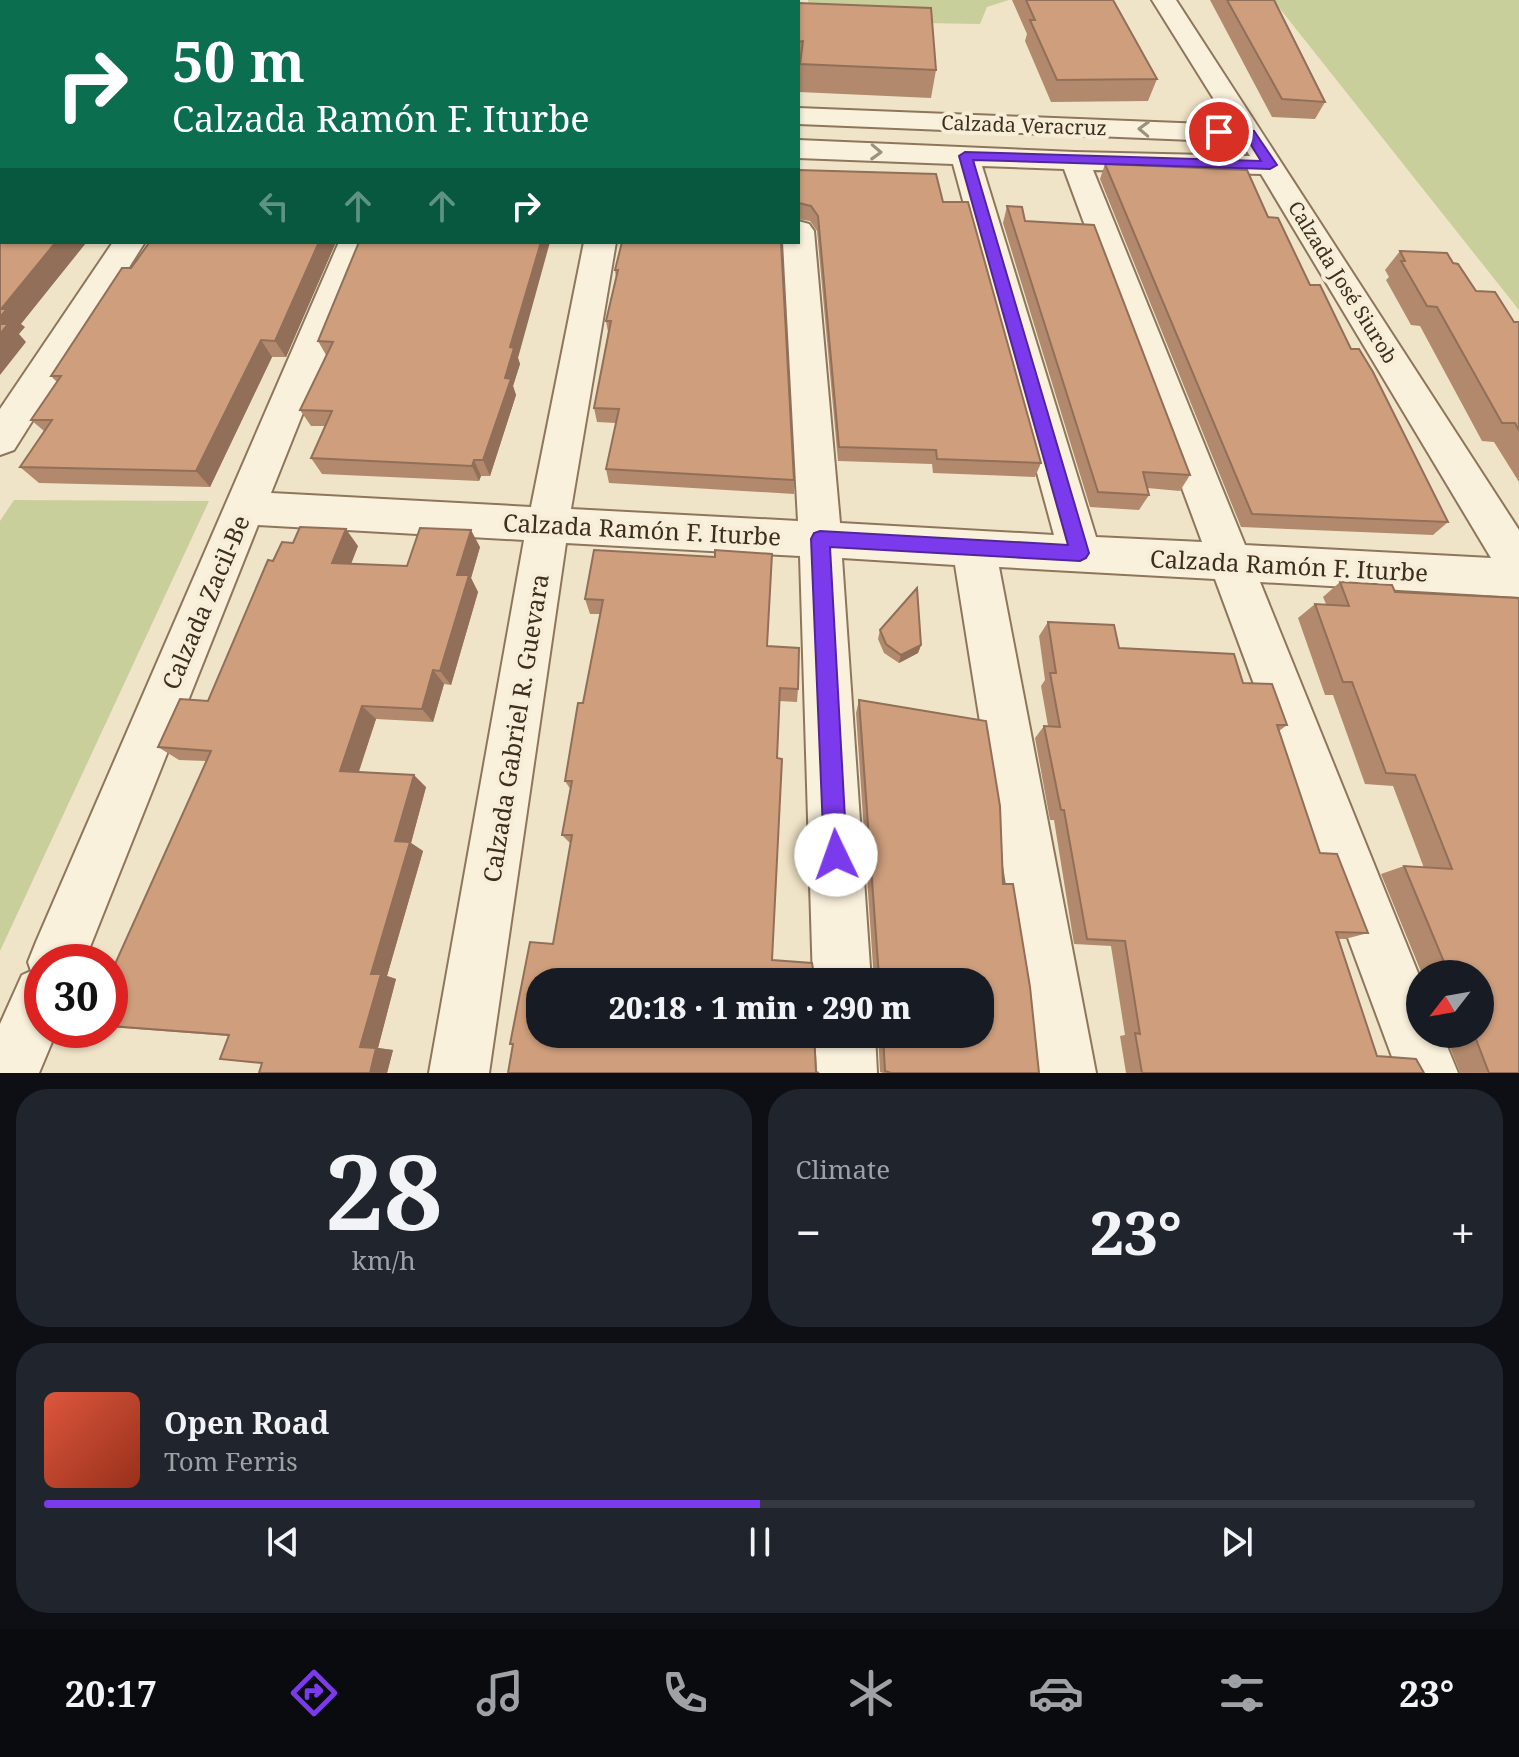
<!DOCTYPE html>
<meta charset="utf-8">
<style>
:root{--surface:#171b24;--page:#20242c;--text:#f1f3f6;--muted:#9ea1a6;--line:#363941;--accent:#7c3aed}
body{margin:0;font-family:"Noto Serif",serif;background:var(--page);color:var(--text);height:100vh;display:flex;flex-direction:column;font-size:30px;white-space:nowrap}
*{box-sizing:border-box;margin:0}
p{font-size:26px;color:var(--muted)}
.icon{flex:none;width:44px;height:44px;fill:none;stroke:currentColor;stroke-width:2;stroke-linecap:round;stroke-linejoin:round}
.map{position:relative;height:1073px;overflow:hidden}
.sheet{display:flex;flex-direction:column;gap:16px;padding:16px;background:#0d0f14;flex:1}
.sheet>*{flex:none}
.top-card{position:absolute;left:0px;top:0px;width:800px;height:244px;box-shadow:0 2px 6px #0004;background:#0b6e4f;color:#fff;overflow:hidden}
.needle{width:52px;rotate:239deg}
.controls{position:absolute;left:1406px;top:960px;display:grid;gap:16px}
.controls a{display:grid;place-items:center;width:88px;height:88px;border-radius:50%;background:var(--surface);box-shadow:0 2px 6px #0004;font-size:40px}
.speed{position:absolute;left:24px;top:944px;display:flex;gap:16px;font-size:40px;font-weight:700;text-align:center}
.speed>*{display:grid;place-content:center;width:104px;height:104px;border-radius:50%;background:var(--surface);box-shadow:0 2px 6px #0004;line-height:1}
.speed .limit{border:12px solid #d22;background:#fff;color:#111}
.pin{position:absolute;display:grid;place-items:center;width:68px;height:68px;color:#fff;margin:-34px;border:4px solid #fff;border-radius:50%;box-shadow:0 2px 8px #0007}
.me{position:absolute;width:88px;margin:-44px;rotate:357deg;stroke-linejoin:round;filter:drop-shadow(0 0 6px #0008)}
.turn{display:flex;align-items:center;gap:28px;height:168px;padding:0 40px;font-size:36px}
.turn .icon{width:104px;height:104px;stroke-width:2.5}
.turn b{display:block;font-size:56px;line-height:68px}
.lanes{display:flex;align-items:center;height:76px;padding:0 40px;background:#0003;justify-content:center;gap:40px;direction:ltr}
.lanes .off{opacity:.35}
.big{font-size:60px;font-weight:800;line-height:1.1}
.sheet .card{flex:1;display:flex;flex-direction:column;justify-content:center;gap:12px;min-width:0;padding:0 28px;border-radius:32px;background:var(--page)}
.sheet .dial{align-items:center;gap:0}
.dial b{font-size:104px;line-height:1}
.song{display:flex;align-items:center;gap:24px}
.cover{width:96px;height:96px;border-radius:12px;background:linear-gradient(135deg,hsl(10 70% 55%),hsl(10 70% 35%))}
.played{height:8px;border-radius:4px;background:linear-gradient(90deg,var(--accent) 50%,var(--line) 50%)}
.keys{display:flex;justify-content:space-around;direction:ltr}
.heat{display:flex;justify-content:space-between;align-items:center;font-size:44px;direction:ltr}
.sheet .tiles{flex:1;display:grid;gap:16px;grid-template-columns:1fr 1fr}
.card:last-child{grid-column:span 2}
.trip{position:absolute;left:526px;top:968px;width:468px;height:80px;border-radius:32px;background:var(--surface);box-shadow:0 2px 6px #0004;font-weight:800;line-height:80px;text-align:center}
.dock{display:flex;height:128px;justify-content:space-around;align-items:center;background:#090b0e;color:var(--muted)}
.dock .icon{width:56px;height:56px}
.dock .on{color:var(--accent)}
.dock b{font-size:36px;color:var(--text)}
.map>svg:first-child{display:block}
.green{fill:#c9cf9b}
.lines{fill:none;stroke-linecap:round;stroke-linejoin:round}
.minor-casing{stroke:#8d765c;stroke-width:4}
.minor{fill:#faf1dc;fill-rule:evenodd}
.wall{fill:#b2896c}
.shaded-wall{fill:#916f58}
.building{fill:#cf9f7d;stroke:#916f58;stroke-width:2}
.oneway{stroke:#9c907e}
.route{fill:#7c3aed;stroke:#51269a;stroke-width:2}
.labels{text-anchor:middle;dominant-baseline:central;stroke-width:8;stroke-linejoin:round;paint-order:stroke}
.far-street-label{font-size:20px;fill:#3d2e20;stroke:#f7eed8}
.street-label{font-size:24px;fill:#3d2e20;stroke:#f7eed8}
</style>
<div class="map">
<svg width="1519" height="1073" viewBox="0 0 1519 1073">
<rect width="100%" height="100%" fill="#f0e4c8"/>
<!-- green -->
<g class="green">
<path d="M0 0H193L2 2 0 235Z"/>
<path d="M808 0H1009L987 7 980 24 811 21Z"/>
<path d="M1273 0H1519V310Z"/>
<path d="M14 500 209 501 0 951V521Z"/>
</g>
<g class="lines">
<!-- minor casing -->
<g class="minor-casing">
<g id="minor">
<rect x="621" y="0" width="24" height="2"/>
<path d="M1152 0H1176L1519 530V597L1260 582 1420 978V1034H1442L1458 1073H1398L1215 579 999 567 1096 1073H1036L955 565 842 558 871 982H813L800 556 566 543 489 1073H429L524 540 258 525 84 962H42V1030H57L39 1073H0V1024L22 975 31 971 28 962 36 942 339 242H371L271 493 531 507 584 242H616L571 509 798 521 783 242H798V221L809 224 814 231 840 523 1054 535 953 164 798 158V140L1075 152 1250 156 1241 142 798 124V108L1230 125ZM982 166 1064 169 1202 542 1096 537ZM1093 170 1261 174 1491 558 1245 545Z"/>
<path d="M113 242H145L14 450 0 455V409Z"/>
<path d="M815 1034H875L877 1073H817Z"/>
</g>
</g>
<!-- minor -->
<use href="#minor" class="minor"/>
</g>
<!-- wall -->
<g class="wall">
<path d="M1012 0H1113L1157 79 1148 101 1051 102 1025 41 1027 34Z"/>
<path d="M1210 0H1274L1325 102 1315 119 1272 117Z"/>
<path d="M798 3 936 70 931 98 799 92 800 69H798Z"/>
<path d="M1105 164 1268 217 1351 349 1448 522 1433 535 1241 527 1100 179Z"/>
<path d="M798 170 943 202 1041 463 1035 477 933 473 932 464 838 461 817 231 810 221 798 219Z"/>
<path d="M1007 206 1025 221 1190 475 1180 491 1147 488 1149 495 1139 510 1090 507 1003 223Z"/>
<path d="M336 242 286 357H272L210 487 39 483 20 467 44 431 31 420 57 382 51 376Z"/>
<path d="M359 242 518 358 520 364 513 386 516 395 490 476H481L479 481 322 474 311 458 325 426H311L300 410 326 355 318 341Z"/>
<path d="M622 242 794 480V494L609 483 606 469 616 423 597 422 594 408 608 332 606 321 616 278 615 270Z"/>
<path d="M1400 251 1453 263 1476 291 1514 322H1519V482L1494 442 1482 441 1420 326 1411 325 1386 280 1389 277 1385 270Z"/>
<path d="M358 546 351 564 407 566 480 547 471 578 478 592 451 685 444 684 433 722 376 719 359 772 426 787 411 843 423 851 387 976 396 979 378 1048 393 1050 387 1073H259L262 1063 229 1036 110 1027V973H111L206 761 179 760 158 747 208 701 273 561Z"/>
<path d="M594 550 767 646 798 689 797 702 779 701 772 960 815 981H874L856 713 859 700 1003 884 1039 1073H883L880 1072 878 1034H980L540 982 553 944 571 844 562 835 571 790 565 781 583 703 600 614H590L585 599Z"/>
<path d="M1340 582 1392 585 1519 1073H1460L1445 1034H1480V974H1422L1381 874 1404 866 1424 868 1393 786 1365 784 1333 695H1325L1298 618 1315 604H1326L1323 597Z"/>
<path d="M1048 622 1119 648 1243 683 1287 725 1279 731 1320 853 1368 933 1345 939H1339L1377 1056 1424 1073H1126L1120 1036 1125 1035 1111 946 1074 944 1054 820H1050L1035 738 1044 726H1048L1041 686 1045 680 1039 636Z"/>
<path d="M880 630 921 645 918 653 899 663 884 653 878 639Z"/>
</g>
<!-- shaded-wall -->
<g class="shaded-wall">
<path d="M253 0H274L272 2H251Z"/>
<path d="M56 242 86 243 21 324 25 327 19 334 26 342 0 375V317L1 309Z"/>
<path d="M319 242H336L286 357 275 341Z"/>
<path d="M541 242H550L518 358 520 364 513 386 516 395 490 476 483 460 505 378 510 347Z"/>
<path d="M261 340 272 357 210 487 196 471Z"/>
<path d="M474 460 481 476 479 481 472 466Z"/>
<path d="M346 529 358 546 345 579 332 563Z"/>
<path d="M471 530 480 547 471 578 478 592 451 685 440 671 457 575Z"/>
<path d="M921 645 918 653 899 663 901 655Z"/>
<path d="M433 670 444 684 433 722 422 709Z"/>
<path d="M362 706 376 719 355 782 340 771Z"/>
<path d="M414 775 426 787 411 843 423 851 387 976 396 979 378 1048 393 1050 387 1073H370L360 1047 371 974 395 841Z"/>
</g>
<!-- building -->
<g class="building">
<path d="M188 0H253L251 2H186Z"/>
<path d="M313 0H588V2H312Z"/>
<rect x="679" y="0" width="105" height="2"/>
<path d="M1026 0H1113L1157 79 1057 80 1030 20H1035Z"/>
<path d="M1227 0H1274L1325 102 1282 99Z"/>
<path d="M798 3 931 8 936 70 800 64 803 41 798 42Z"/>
<path d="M1105 164 1247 170 1268 217 1278 218 1310 285H1320L1351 349H1359L1373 372 1448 522 1252 514Z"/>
<path d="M798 170 936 174 943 202H968L1041 463 937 459 936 450 839 447 818 216 811 206 799 203 798 204Z"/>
<path d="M1007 206 1022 207 1025 221 1094 225 1190 475 1143 472 1149 495 1098 492Z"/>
<path d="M2 214V242H56L1 309H7L0 317V216Z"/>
<path d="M156 242H319L275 341 261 340 196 471 20 467 52 420H31L61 376H51L122 268H131L149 243Z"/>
<path d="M359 242H541L510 347 514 348 505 378 511 379 483 460H474L472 466 311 458 332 411 300 410 333 342 318 341Z"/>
<path d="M622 242H781L794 480 606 469 619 409 594 408 611 321H606L618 270H615Z"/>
<path d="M1400 251 1447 253 1453 263 1458 264 1476 291 1495 292 1514 322H1519V430L1515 423H1502L1437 307 1427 306 1401 261H1405Z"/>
<path d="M0 324H8L0 334Z"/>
<path d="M300 527 346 529 332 563 407 566 420 528 471 530 457 575H469L440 671 433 670 422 709 362 706 340 771 414 775 395 841 410 842 371 974H381L360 1047 376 1048 370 1073H259L262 1063 220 1059 229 1035 110 1026V973H111L211 751 158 747 180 699 208 701 268 560 273 561 282 542 293 543Z"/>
<path d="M594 550 715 557V550L772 554 767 646 799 648 798 689 780 688 777 758 782 759 772 960 812 963 815 981H876L879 977 859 700 986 721 1000 806 1003 884H1013L1030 987 1039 1073H891L885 1071 883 1034H980V982H540V1034H814L816 1072 819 1073H508L513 1044H510L530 942 553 944 572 835H562L572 781H565L578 703H583L603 600 585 599Z"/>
<path d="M1340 582 1392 585 1395 592 1518 598 1519 600V1073H1489L1474 1034H1480V974H1449L1404 866 1452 869 1415 775 1386 773 1352 682H1343L1315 604 1349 606Z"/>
<path d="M917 588 921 645 901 655 886 644 880 630Z"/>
<path d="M1048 622 1114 625 1119 648 1234 654 1243 683 1272 684 1287 725H1277L1320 853 1337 854 1368 933 1336 932 1377 1056 1416 1059 1424 1073H1142L1135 1033 1140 1034 1125 941 1087 939 1064 810H1061L1044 726 1060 727 1050 673H1056Z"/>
</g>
<!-- one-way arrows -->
<defs><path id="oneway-chevron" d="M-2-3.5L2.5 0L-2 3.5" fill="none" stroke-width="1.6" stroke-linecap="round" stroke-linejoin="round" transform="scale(2)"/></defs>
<g class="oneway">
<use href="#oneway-chevron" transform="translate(1144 129) rotate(-178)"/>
<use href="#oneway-chevron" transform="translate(876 152) rotate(2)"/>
</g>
<!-- route -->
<path class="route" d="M1219 129 1254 131 1277 165 1270 169 973 160 1089 553 1086 558 1080 561 830 547 847 855 844 864 836 867 828 864 824 855 811 539 814 533 820 531 1068 545 959 156 965 152 1261 161 1246 137 1215 135V130Z"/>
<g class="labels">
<!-- far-street labels -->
<g class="far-street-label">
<text transform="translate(1024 125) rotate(2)">Calzada Veracruz</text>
<text transform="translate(1343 282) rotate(58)">Calzada José Siurob</text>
</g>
<!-- street labels -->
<g class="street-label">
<text transform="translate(642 529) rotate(3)">Calzada Ramón F. Iturbe</text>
<text transform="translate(1289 565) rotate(3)">Calzada Ramón F. Iturbe</text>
<text transform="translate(205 602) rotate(-67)">Calzada Zacil-Be</text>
<text transform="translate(515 728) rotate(-81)">Calzada Gabriel R. Guevara</text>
</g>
</g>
</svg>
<div class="controls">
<a><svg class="needle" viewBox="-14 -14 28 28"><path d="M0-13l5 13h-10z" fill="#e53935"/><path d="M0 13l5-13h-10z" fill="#9ea1a6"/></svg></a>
</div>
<div class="speed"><div class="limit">30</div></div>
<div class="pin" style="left:1219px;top:132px;background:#d93025"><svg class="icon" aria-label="arrive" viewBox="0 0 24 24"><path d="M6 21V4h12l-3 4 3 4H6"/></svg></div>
<svg class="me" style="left:836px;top:855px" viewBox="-20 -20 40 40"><circle r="19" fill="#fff"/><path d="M0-13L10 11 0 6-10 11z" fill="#7c3aed"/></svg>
<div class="trip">20:18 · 1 min · 290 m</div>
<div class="top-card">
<div class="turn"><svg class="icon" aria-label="right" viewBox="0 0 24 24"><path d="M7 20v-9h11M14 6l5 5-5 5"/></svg><div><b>50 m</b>Calzada Ramón F. Iturbe</div></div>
<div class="lanes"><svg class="icon off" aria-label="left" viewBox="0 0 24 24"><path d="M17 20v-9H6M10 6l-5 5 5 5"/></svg><svg class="icon off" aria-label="ahead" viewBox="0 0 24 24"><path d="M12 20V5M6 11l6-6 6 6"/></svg><svg class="icon off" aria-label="ahead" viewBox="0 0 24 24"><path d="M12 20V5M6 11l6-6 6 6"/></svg><svg class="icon" aria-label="right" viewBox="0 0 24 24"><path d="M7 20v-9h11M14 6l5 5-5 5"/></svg></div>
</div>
</div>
<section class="sheet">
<div class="tiles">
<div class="card dial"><b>28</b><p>km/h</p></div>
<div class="card"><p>Climate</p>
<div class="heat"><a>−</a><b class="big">23°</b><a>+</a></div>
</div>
<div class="card">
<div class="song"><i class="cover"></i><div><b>Open Road</b><p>Tom Ferris</p></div></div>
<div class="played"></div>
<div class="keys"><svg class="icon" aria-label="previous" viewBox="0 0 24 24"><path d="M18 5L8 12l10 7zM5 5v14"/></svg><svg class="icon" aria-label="pause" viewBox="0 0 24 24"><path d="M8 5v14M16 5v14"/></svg><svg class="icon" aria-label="next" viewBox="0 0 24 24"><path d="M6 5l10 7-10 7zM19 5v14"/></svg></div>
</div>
</div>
</section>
<nav class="dock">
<b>20:17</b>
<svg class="icon on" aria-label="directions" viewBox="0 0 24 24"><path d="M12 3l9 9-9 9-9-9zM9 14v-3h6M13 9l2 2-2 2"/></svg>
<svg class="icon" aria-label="music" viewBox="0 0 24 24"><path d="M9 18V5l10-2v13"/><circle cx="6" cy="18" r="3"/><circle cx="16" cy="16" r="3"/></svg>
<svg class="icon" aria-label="phone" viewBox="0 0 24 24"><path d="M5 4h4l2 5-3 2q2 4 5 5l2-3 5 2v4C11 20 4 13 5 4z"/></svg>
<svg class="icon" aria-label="climate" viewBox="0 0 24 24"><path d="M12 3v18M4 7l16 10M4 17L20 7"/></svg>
<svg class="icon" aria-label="car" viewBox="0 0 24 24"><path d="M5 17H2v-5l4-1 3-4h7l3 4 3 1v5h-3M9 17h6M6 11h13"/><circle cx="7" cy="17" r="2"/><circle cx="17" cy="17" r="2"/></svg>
<svg class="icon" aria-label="filters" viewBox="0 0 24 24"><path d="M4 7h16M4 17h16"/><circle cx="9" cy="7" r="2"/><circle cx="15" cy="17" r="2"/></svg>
<b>23°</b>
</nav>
